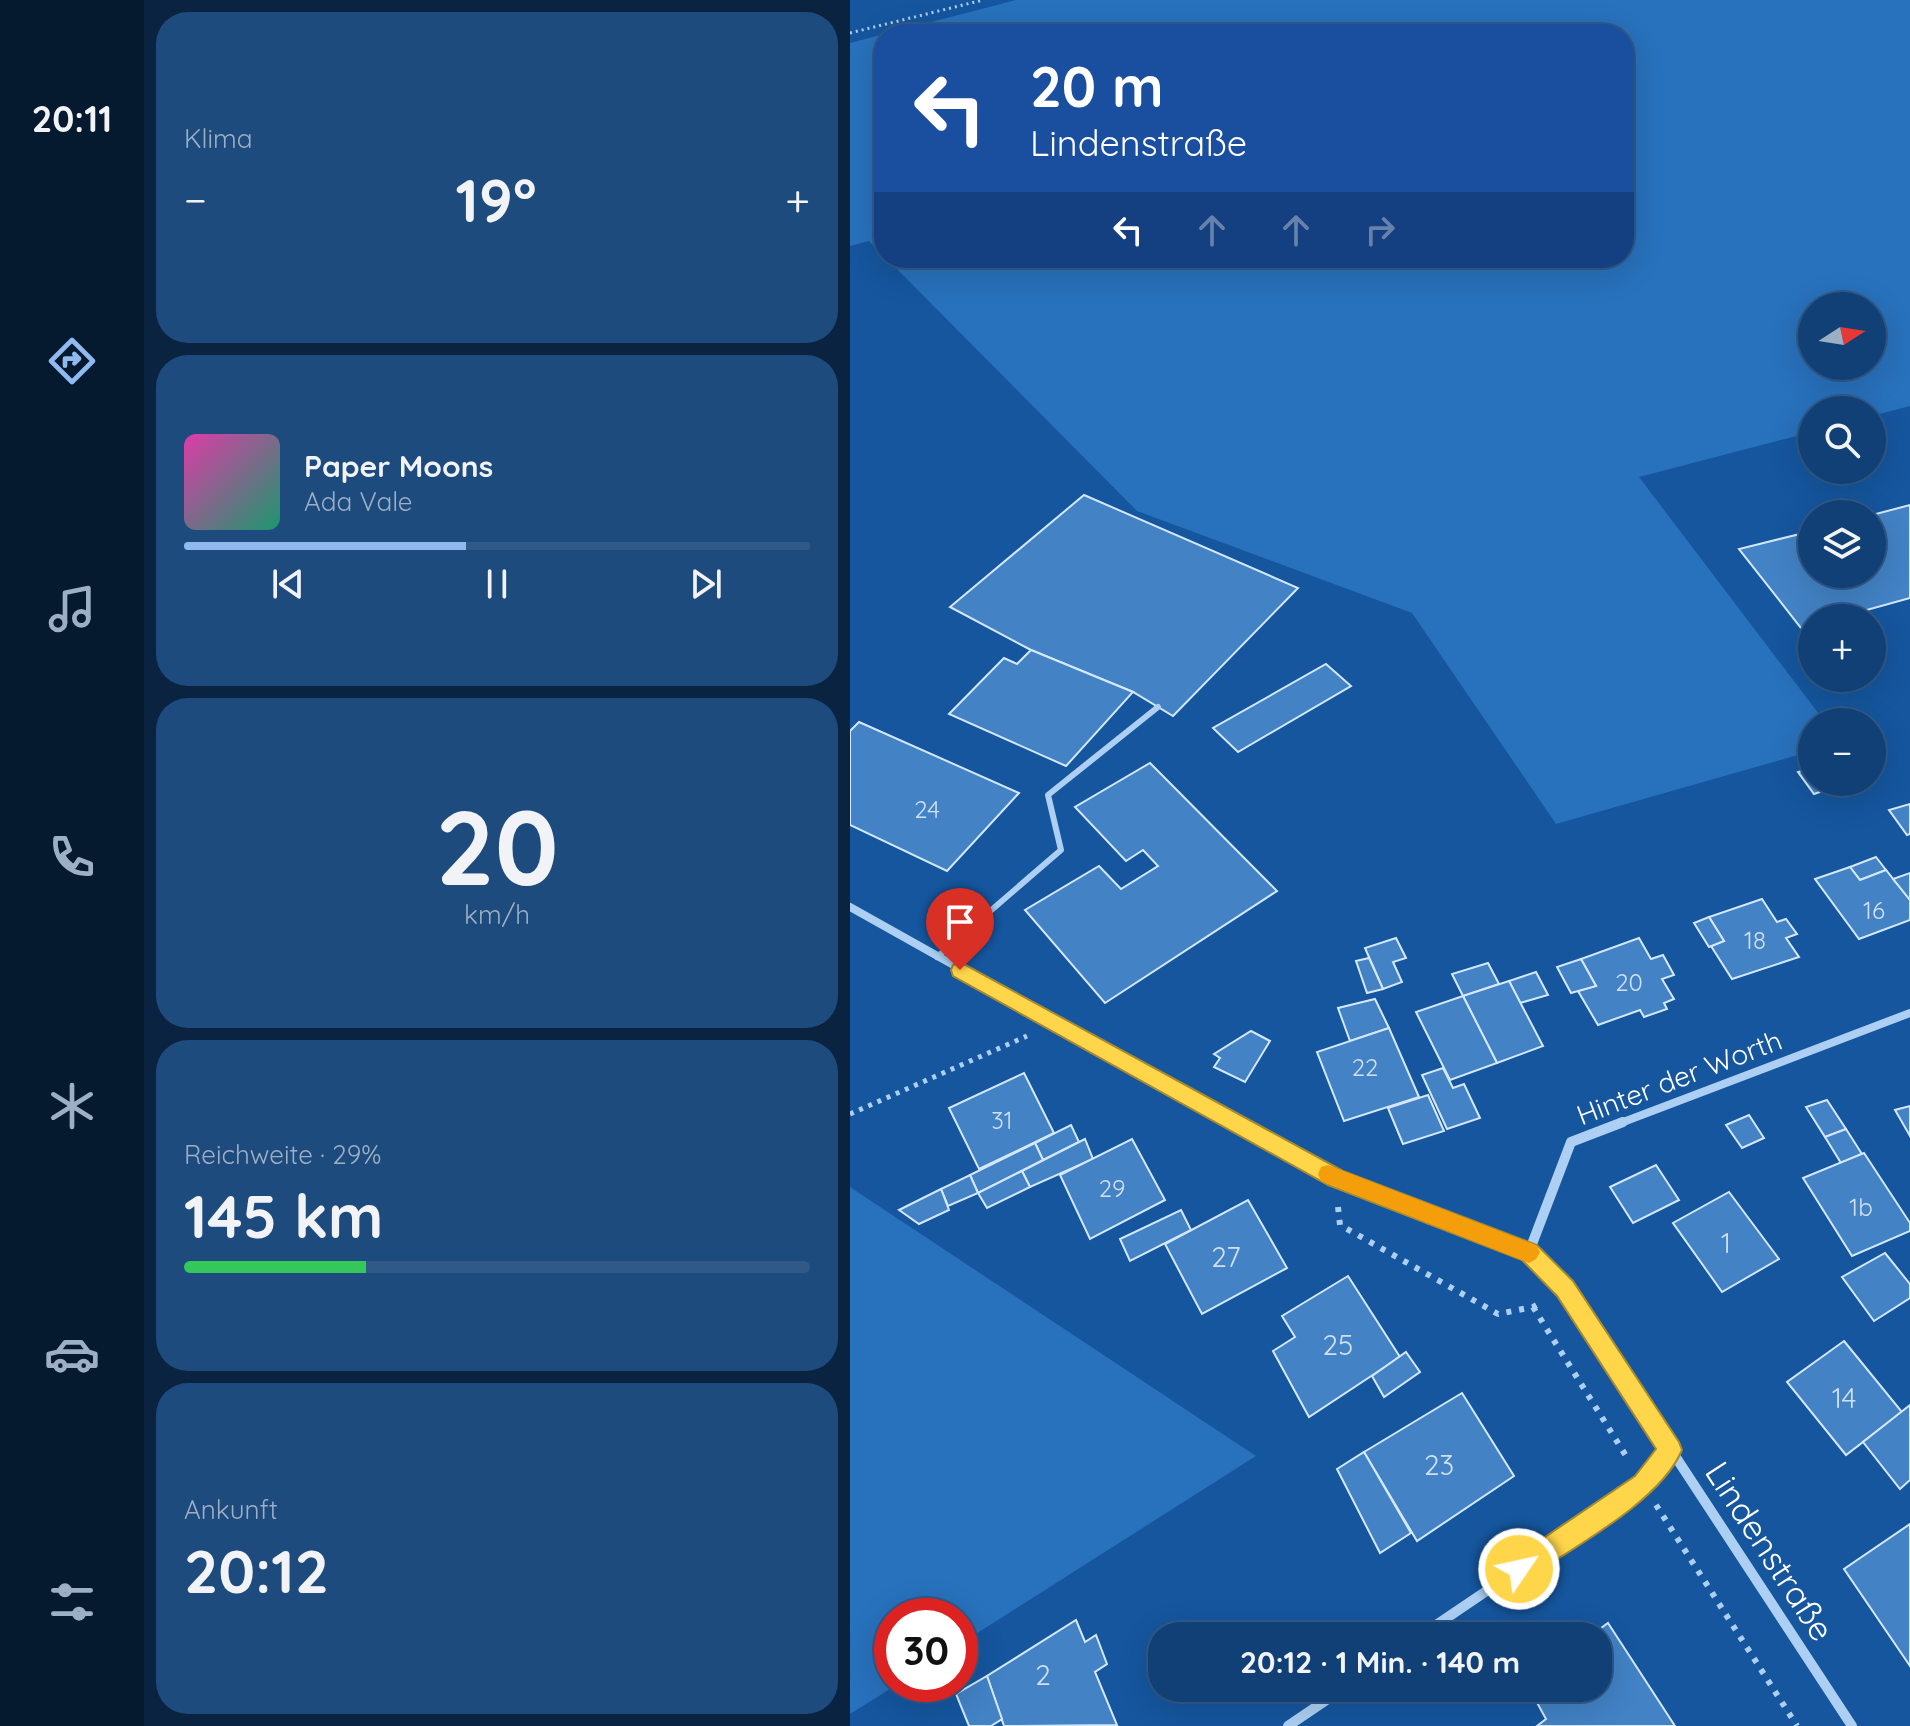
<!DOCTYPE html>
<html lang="de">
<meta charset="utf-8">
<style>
:root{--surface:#104076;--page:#1e4b7e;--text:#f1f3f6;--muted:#9cafc5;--line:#305988;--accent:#90b9f0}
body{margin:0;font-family:Quicksand,sans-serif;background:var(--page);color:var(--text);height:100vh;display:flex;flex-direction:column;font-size:30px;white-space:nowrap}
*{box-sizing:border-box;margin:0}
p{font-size:26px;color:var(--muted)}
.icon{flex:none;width:44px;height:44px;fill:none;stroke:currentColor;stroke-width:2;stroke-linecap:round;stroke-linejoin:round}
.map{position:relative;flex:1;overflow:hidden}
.sheet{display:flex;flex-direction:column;gap:12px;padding:12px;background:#092341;width:706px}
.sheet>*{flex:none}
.hud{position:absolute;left:24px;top:24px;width:760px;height:244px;border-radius:32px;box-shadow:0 8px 32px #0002,0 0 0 2px var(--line);background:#1a4fa0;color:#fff;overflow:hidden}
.needle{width:52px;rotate:78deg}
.tools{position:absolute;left:948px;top:292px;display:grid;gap:16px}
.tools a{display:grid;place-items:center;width:88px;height:88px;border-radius:50%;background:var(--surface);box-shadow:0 8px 32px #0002,0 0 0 2px var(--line);font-size:40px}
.speed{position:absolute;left:24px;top:1598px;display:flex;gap:16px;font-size:40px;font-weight:700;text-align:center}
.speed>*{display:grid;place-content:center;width:104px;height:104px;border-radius:50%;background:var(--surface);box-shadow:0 8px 32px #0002,0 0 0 2px var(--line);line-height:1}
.speed .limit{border:12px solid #d22;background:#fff;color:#111}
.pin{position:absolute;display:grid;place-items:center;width:68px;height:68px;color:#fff;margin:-82px -34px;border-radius:50% 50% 50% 0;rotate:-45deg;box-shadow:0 0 8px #0007}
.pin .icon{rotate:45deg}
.me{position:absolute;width:88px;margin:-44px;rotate:56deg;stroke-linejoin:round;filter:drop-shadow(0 0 6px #0008)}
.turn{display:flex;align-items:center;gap:28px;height:168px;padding:0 24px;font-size:36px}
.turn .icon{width:104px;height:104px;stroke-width:2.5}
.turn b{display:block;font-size:56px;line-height:68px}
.lanes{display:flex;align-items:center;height:76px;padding:0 24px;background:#0003;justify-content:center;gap:40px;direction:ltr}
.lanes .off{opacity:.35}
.big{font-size:60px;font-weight:800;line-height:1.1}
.sheet .tile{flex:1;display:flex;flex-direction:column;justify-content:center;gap:12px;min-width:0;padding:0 28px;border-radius:32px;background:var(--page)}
.sheet .dial{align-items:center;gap:0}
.dial b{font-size:104px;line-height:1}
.song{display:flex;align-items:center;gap:24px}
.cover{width:96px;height:96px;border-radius:12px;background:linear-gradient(135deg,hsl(320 70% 55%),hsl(160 70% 35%))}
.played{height:8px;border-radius:4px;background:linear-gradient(90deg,var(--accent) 45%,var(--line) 45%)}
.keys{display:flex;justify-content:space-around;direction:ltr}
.heat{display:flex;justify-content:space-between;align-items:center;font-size:44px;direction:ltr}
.charge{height:12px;border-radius:6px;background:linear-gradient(90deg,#34c759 29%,var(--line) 0)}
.trip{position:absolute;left:298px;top:1622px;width:464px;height:80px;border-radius:32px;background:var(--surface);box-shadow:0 8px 32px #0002,0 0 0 2px var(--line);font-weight:800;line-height:80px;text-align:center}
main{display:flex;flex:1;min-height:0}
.dock{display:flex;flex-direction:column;width:144px;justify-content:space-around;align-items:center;background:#061a2f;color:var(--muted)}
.dock .icon{width:56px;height:56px}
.dock .active{color:var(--accent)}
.dock b{font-size:36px;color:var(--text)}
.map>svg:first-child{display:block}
.green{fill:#2871bc;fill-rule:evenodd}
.building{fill:#4282c5;stroke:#d4e8fd;stroke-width:2}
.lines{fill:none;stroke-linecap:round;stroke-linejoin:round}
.path-far2{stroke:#accff3;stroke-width:3;stroke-dasharray:2 4;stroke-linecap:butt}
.path-far1{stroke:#accff3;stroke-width:5;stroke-dasharray:4 6;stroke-linecap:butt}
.path{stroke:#accff3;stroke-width:6;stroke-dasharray:5 8;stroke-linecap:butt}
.lane{stroke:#accff3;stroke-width:6}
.street-far1{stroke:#accff3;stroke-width:8}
.street{stroke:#accff3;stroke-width:10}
.route{fill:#ffd54a;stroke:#a68a30;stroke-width:2}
.slow{fill:#f59e0b}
.labels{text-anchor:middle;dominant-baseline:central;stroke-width:8;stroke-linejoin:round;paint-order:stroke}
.number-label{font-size:24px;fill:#d0e0f0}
.street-label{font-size:28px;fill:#fff;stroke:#15569e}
.near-number-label{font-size:28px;fill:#d0e0f0}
.near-street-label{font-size:34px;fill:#fff;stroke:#15569e}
</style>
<main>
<nav class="dock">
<b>20:11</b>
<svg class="icon active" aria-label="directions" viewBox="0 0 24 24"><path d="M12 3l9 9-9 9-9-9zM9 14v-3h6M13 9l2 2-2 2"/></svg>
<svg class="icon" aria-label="music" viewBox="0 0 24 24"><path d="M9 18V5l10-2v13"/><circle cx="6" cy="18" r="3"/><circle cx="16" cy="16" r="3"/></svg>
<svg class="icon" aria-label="phone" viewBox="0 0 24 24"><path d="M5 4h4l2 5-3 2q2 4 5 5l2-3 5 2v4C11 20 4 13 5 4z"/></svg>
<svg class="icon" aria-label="climate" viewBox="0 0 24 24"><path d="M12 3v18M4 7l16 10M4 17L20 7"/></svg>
<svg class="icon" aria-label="car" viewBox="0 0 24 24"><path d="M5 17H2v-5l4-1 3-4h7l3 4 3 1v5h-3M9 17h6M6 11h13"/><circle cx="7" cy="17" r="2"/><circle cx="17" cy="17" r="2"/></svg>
<svg class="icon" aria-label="filters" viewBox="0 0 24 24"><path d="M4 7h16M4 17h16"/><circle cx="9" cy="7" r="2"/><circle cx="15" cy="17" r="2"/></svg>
</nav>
<section class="sheet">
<div class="tile"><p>Klima</p>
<div class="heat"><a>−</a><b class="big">19°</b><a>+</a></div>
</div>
<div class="tile">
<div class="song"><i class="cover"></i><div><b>Paper Moons</b><p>Ada Vale</p></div></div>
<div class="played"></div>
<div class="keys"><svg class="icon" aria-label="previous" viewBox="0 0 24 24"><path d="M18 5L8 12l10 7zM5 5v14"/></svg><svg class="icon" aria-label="pause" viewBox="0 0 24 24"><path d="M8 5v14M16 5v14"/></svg><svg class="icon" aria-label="next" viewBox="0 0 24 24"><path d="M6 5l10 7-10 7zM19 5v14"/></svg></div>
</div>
<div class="tile dial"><b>20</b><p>km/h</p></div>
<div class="tile"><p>Reichweite · 29%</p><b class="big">145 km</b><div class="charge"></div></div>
<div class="tile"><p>Ankunft</p><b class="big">20:12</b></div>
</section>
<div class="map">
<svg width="1060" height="1726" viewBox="0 0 1060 1726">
<rect width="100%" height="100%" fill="#15569e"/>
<!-- green -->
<g class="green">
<path d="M166 0H1060V406L1022 416V410H962V432L789 477 975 722H962V751L706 824 562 613 287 511 36 258H774V34H35ZM962 306H1022V366H962Z"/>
<path d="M34 34V256L19 241 0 246V43Z"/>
<path d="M0 1187 406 1456 110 1644V1616H42V1684H48L0 1714Z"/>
</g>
<!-- building -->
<g class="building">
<path d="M234 495 448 588 323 716 283 692 181 650 100 607Z"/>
<path d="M1060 505V598L988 618H962V625L951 628 889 549 962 531V574H1022V515Z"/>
<path d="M181 650 283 692 216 766 99 714 154 658 167 664Z"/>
<path d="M476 664 501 686 388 752 363 728Z"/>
<path d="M9 722 169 793 97 871 0 825V731Z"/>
<path d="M300 763 427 891 255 1003 175 910 249 866 271 889 308 866 293 850 276 861 225 807Z"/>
<path d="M962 768V782H1010L1015 789 994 796 987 786 964 794 948 772Z"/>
<path d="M1060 804V834L1057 835 1039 810Z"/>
<path d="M1026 857 1036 870 1010 880 1000 867Z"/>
<path d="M1000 867 1010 880 1036 870 1060 900V920L1009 939 965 879Z"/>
<path d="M1060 873V900L1043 879Z"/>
<path d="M912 899 927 922 936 919 947 934 936 938 949 957 882 979 861 946 874 941 859 917Z"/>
<path d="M859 917 874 941 859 947 844 923Z"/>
<path d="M546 938 556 958 543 962 552 982 533 989 515 948Z"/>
<path d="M789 938 801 959 813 955 824 975 812 979 824 999 814 1003 817 1009 794 1017 790 1010 748 1025 728 991 746 986 731 959Z"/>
<path d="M519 958 533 989 517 993 506 961Z"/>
<path d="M731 959 746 986 721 993 707 967Z"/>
<path d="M638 963 649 984 613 996 602 974Z"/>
<path d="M686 972 698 995 670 1003 659 981Z"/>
<path d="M659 981 693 1046 647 1063 613 996Z"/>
<path d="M613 996 647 1063 600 1080 566 1012Z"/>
<path d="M525 999 539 1028 500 1041 488 1008Z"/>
<path d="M539 1028 569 1097 494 1121 467 1052Z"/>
<path d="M401 1031 420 1041 395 1082 364 1067 370 1058 364 1054Z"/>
<path d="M593 1068 603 1088 614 1084 630 1118 597 1129 572 1075Z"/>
<path d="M174 1073 204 1133 129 1169 99 1108Z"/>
<path d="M578 1095 594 1131 553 1144 538 1108Z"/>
<path d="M977 1100 996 1129 975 1137 956 1107Z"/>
<path d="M1060 1106V1136L1045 1110Z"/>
<path d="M899 1115 914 1138 892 1148 876 1125Z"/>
<path d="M221 1125 229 1142 193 1160 185 1143Z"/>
<path d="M996 1129 1012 1154 991 1163 975 1137Z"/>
<path d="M235 1139 243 1159 180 1187 172 1171Z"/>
<path d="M282 1139 315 1200 240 1239 210 1175Z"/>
<path d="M185 1143 193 1160 128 1193 120 1175Z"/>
<path d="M1014 1153 1060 1223V1231L1002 1256 953 1178Z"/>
<path d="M806 1165 829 1200 783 1223 760 1187Z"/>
<path d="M172 1171 180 1187 137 1208 128 1193Z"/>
<path d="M120 1175 128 1193 98 1206 91 1189Z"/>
<path d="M91 1189 99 1210 69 1224 49 1210Z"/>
<path d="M879 1192 929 1259 872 1292 823 1223Z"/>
<path d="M398 1200 437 1268 352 1314 315 1244Z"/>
<path d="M331 1210 341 1230 280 1261 270 1239Z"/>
<path d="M1035 1253 1060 1284V1298L1024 1321 992 1277Z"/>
<path d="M498 1276 550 1357 459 1417 423 1351 445 1337 432 1316Z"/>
<path d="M994 1341 1052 1412 996 1455 937 1382Z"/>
<path d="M556 1352 570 1372 534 1397 522 1376Z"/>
<path d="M612 1393 664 1476 567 1541 514 1452Z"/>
<path d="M1060 1405V1480L1050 1489 1013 1442Z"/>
<path d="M514 1452 561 1533 530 1553 487 1469Z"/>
<path d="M1060 1524V1666L994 1569Z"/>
<path d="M226 1620 235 1642 246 1635 257 1664 245 1672 267 1725 154 1726 137 1676Z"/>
<path d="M758 1623 825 1726H687L696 1719 679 1688H748V1636H740Z"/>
<path d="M137 1676 152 1719 141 1726H119L106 1694Z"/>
</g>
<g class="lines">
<!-- path-far2 -->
<path class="path-far2" d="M0 33 133 0"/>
<!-- path-far1 -->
<path class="path-far1" d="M0 1114 177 1036"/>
<!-- path -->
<g class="path">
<path d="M488 1207 490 1225 648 1314 683 1307 692 1302"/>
<path d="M683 1307 778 1459"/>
<path d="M806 1505 947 1726"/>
</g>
<!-- lane -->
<path class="lane" d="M87 957 211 850 198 795 308 707"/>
<!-- street-far1 -->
<g class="street-far1">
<path d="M0 907 387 1124"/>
<path d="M768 1124 1060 1013"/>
</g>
<!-- street -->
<g class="street">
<path d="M384 1122 486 1178 679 1252 715 1288 1002 1726"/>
<path d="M679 1252 721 1142 773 1122"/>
<path d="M570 1636 793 1485 820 1450"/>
<path d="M438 1726 494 1688"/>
</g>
</g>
<!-- route -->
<path class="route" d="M110 962 493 1171 687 1245 723 1281 829 1442 832 1450C811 1501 724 1547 678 1578L669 1581 661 1578 657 1569 661 1560 785 1476 806 1449 707 1296 672 1260 478 1185 103 976 101 970 103 965Z"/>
<!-- slow -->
<path class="slow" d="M478 1165 686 1245 690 1252 686 1259 679 1263 471 1181 468 1174 471 1167Z"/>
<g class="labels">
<!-- number labels -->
<g class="number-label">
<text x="77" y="809">24</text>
<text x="1024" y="910">16</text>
<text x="905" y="940">18</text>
<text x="779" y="982">20</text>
<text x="515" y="1067">22</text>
<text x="152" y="1120">31</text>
<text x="262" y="1188">29</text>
<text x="1011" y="1207">1b</text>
</g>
<!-- street labels -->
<g class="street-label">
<text transform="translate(829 1077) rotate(-21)">Hinter der Worth</text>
</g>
<!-- near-number labels -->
<g class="near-number-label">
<text x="876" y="1242">1</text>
<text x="376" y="1256">27</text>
<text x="488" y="1344">25</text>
<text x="994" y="1397">14</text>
<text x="589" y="1464">23</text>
<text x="193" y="1674">2</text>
</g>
<!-- near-street labels -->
<g class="near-street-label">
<text transform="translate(920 1551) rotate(57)">Lindenstraße</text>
</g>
</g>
</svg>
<div class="tools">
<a><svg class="needle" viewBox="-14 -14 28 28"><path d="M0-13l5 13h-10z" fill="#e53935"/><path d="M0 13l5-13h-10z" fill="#9cafc5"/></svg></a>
<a><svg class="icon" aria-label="search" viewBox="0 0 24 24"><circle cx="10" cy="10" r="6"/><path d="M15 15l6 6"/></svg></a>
<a><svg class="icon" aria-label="layers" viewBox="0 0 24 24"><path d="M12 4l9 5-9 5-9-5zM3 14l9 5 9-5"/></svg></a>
<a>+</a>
<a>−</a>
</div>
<div class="speed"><div class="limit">30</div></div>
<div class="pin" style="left:110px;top:970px;background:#d93025"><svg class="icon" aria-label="arrive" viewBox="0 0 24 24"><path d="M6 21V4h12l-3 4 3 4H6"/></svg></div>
<svg class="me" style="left:669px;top:1569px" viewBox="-20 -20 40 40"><circle r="17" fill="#ffd54a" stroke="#fff" stroke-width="3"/><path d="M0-11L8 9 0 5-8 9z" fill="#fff"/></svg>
<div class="trip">20:12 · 1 Min. · 140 m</div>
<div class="hud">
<div class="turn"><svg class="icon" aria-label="left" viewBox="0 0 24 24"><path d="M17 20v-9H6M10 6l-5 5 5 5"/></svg><div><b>20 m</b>Lindenstraße</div></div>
<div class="lanes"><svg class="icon" aria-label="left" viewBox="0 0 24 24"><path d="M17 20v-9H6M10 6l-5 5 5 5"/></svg><svg class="icon off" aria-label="ahead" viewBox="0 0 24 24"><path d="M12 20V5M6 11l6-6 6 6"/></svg><svg class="icon off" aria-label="ahead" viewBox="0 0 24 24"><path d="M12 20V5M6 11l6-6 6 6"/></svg><svg class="icon off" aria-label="right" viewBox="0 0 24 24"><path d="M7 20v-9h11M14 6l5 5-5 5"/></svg></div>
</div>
</div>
</main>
